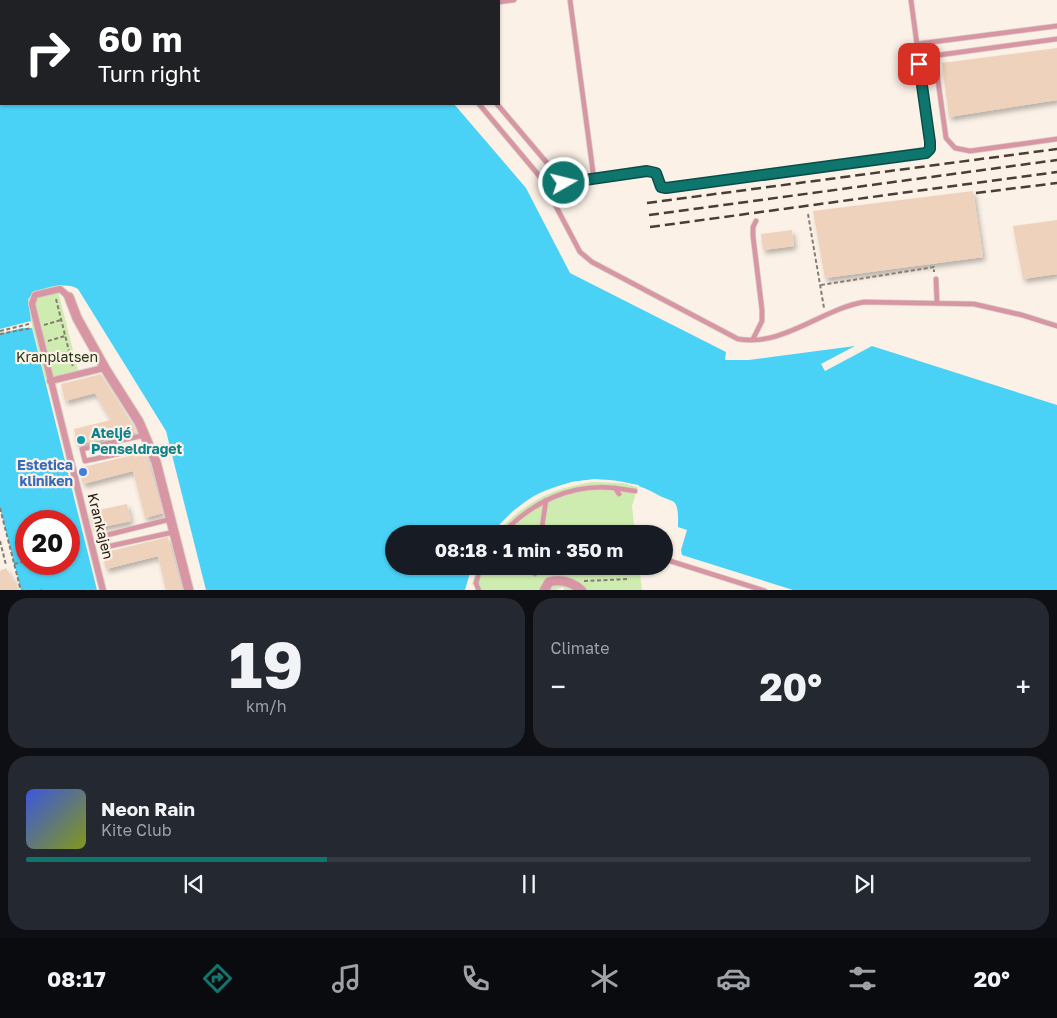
<!DOCTYPE html>
<meta charset="utf-8">
<style>
:root{--surface:#171b24;--page:#242831;--text:#f1f3f6;--muted:#9ea1a6;--line:#363941;--accent:#0f766e}
body{margin:0;font-family:"Golos Text",sans-serif;background:var(--page);color:var(--text);height:100vh;display:flex;flex-direction:column;font-size:19px;white-space:nowrap}
*{box-sizing:border-box;margin:0}
p{font-size:16px;color:var(--muted)}
.icon{flex:none;width:28px;height:28px;fill:none;stroke:currentColor;stroke-width:2;stroke-linecap:round;stroke-linejoin:round}
.map{position:relative;height:590px;overflow:hidden}
.details{display:flex;flex-direction:column;gap:8px;padding:8px;background:#0d0f14;flex:1}
.details>*{flex:none}
.top-card{position:absolute;left:0px;top:0px;width:500px;height:105px;box-shadow:0 1px 4px #0004;background:#202124;color:#fff;overflow:hidden}
.speed{position:absolute;left:15px;top:510px;display:flex;gap:10px;font-size:25px;font-weight:700;text-align:center}
.speed>*{display:grid;place-content:center;width:65px;height:65px;border-radius:50%;background:var(--surface);box-shadow:0 1px 4px #0004;line-height:1}
.speed .limit{border:8px solid #d22;background:#fff;color:#111}
.pin{position:absolute;display:grid;place-items:center;width:42px;height:42px;color:#fff;margin:-21px;border-radius:10px;box-shadow:0 2px 8px #0006}
.me{position:absolute;width:55px;margin:-28px;rotate:82deg;stroke-linejoin:round;filter:drop-shadow(0 0 4px #0008)}
.turn{display:flex;align-items:center;gap:18px;height:105px;padding:0 15px;font-size:22px}
.turn .icon{width:65px;height:65px;stroke-width:2.5}
.turn b{display:block;font-size:35px;line-height:42px}
.big{font-size:38px;font-weight:700;line-height:1.1}
.details .tile{flex:1;display:flex;flex-direction:column;justify-content:center;gap:8px;min-width:0;padding:0 18px;border-radius:20px;background:var(--page)}
.details .dial{align-items:center;gap:0}
.dial b{font-size:65px;line-height:1}
.song{display:flex;align-items:center;gap:15px}
.cover{width:60px;height:60px;border-radius:8px;background:linear-gradient(135deg,hsl(230 70% 55%),hsl(70 70% 35%))}
.played{height:5px;border-radius:2px;background:linear-gradient(90deg,var(--accent) 30%,var(--line) 30%)}
.keys{display:flex;justify-content:space-around;direction:ltr}
.heat{display:flex;justify-content:space-between;align-items:center;font-size:28px;direction:ltr}
.details .tiles{flex:1;display:grid;gap:8px;grid-template-columns:1fr 1fr}
.tile:last-child{grid-column:span 2}
.trip{position:absolute;left:385px;top:525px;width:288px;height:50px;border-radius:25px;background:var(--surface);box-shadow:0 1px 4px #0004;font-weight:700;line-height:50px;text-align:center}
.tab-bar{display:flex;height:80px;justify-content:space-around;align-items:center;background:#090b0e;color:var(--muted)}
.tab-bar .icon{width:35px;height:35px}
.tab-bar .current{color:var(--accent)}
.tab-bar b{font-size:22px;color:var(--text)}
.map>svg:first-child{display:block}
.green{fill:#ceecb0}
.water{fill:#4ad1f6;fill-rule:evenodd}
.pier{fill:#fbf1e7}
.building{fill:#efd2bb;filter:url(#shadow)}
.lines{fill:none;stroke-linecap:round;stroke-linejoin:round}
.service-casing{stroke:#d8cec4;stroke-width:6}
.pedestrian-casing{stroke:#d8cec4;stroke-width:8}
.minor-casing{stroke:#d8cec4;stroke-width:11}
.path{stroke:#867c72;stroke-width:2;stroke-dasharray:4 2.5;stroke-linecap:butt}
.service{stroke:#d895a4;stroke-width:4.5}
.pedestrian{stroke:#d895a4;stroke-width:6}
.minor{stroke:#d895a4;stroke-width:9}
.rail{stroke:#483e34;stroke-width:2.5;stroke-dasharray:10 5;stroke-linecap:butt}
.route-casing{stroke:#0a4d48;stroke-width:12}
.route{stroke:#0f766e;stroke-width:9}
.culture-dot{fill:#0f9aa8;stroke:#fbf1e7;stroke-width:2}
.shop-dot{fill:#3f7fe0;stroke:#fbf1e7;stroke-width:2}
.labels{text-anchor:middle;dominant-baseline:central;stroke-width:4.5;stroke-linejoin:round;paint-order:stroke}
.park-label{font-size:14px;fill:#263612;stroke:#fbf1e7}
.culture-label{font-size:14px;font-weight:bold;fill:#0d838f;stroke:#fbf1e7;text-anchor:start}
.shop-label{font-size:14px;font-weight:bold;fill:#366cbe;stroke:#fbf1e7;text-anchor:end}
.street-label{font-size:14px;fill:#22190f;stroke:#fbf1e7}
</style>
<div class="map">
<svg width="1057" height="591" viewBox="0 0 1057 591">
<defs>
<filter id="shadow"><feDropShadow dx="2.5" dy="4" stdDeviation="2.5" flood-color="#0004"/></filter>
</defs>
<rect width="100%" height="100%" fill="#fbf1e7"/>
<!-- green -->
<g class="green">
<path d="M57 287 78 370 45 379 31 321 28 300 34 292Z"/>
<path d="M593 482 623 483 638 487 632 506 635 534H496C521 504 555 486 593 482Z"/>
<path d="M477 566H639L642 590 564 591 563 587 554 591H476L475 586 472 584Z"/>
</g>
<!-- water -->
<g class="water">
<path d="M0 0H365L1 1V104H454L526 188 570 273 726 352 725 360H749L855 346 821 364 825 371 872 346 1057 405V590H793L682 555 681 550 687 530 678 527C678 520 679 507 674 502 671 500 664 498 660 496 622 474 578 475 538 494 520 503 504 519 491 534H394V566H472L465 590H206L166 431 78 289C67 281 34 288 28 300L31 321 0 329Z"/>
<path d="M22 328H32L97 590H21L0 508V334ZM26 521H69V564H26Z"/>
</g>
<!-- pier -->
<path class="pier" d="M595 479 639 485 638 487 623 483 595 481 555 490 530 501 507 520 494 534H491L513 511 538 494 571 482Z"/>
<!-- building -->
<g class="building">
<path d="M1057 48V100L949 117 942 63Z"/>
<path d="M973 191 983 257 825 278 813 211Z"/>
<path d="M1057 220V274L1023 279 1013 226Z"/>
<path d="M792 230 794 246 763 250 761 234Z"/>
<path d="M101 374 136 432 77 445 74 429 111 420 95 393 65 401 61 384Z"/>
<path d="M145 452 163 513 145 518 133 471 83 484 79 468Z"/>
<path d="M127 504 131 521 93 529 89 512Z"/>
<path d="M168 537 182 591H166L158 556 106 569 102 553Z"/>
<path d="M6 568 19 591H0V571Z"/>
</g>
<g class="lines">
<!-- service casing -->
<g class="service-casing">
<g id="service">
<path d="M390 0 391 1"/>
<path d="M411 0 412 1"/>
<path d="M570 0 594 179"/>
<path d="M499 2 514 0"/>
<path d="M1057 39 939 55 935 59 946 138 955 148 970 151 1057 139"/>
<path d="M917 44 1057 26"/>
<path d="M479 104 541 178 580 252 592 262 738 339C783 347 822 309 864 302L974 304 1022 315 1057 326"/>
<path d="M497 104 564 183 647 171 655 173 661 187 666 188 926 153 930 149V142L911 0"/>
<path d="M936 279 937 303"/>
<path d="M753 339 762 321V310L753 236V227L756 221"/>
<path d="M145 435 82 449 85 461 150 447"/>
<path d="M615 488 635 491"/>
<path d="M171 519 103 536 106 547 174 532"/>
<path d="M645 531 646 534"/>
<path d="M502 534C532 502 571 483 615 488L619 494"/>
<path d="M541 534 546 500"/>
<path d="M664 559 765 591"/>
<path d="M535 574 536 566"/>
<path d="M479 591 476 583 481 566"/>
</g>
</g>
<!-- pedestrian casing -->
<g class="pedestrian-casing">
<g id="pedestrian">
<path d="M69 297 60 289 35 295 32 304 103 591"/>
<path d="M50 381 104 368"/>
</g>
</g>
<!-- minor casing -->
<g class="minor-casing">
<g id="minor">
<path d="M69 297 77 318 106 370 139 422 156 462 189 591"/>
<path d="M544 591 549 582C561 579 573 582 582 591"/>
</g>
</g>
<!-- path -->
<g class="path">
<path d="M808 214 824 308"/>
<path d="M821 285 934 267V272"/>
<path d="M56 299 73 367"/>
<path d="M44 325 61 320"/>
<path d="M0 331 29 324"/>
<path d="M0 334 32 328"/>
<path d="M48 341 65 336"/>
<path d="M53 357 70 352"/>
<path d="M0 508 21 591"/>
<path d="M0 541 6 565"/>
<path d="M14 564 26 561"/>
<path d="M584 581 629 579"/>
<path d="M40 591 42 590"/>
</g>
<!-- service -->
<use href="#service" class="service"/>
<!-- pedestrian -->
<use href="#pedestrian" class="pedestrian"/>
<!-- minor -->
<use href="#minor" class="minor"/>
<!-- rail -->
<g class="rail">
<path d="M976 193 1057 183"/>
<path d="M647 203 1057 149"/>
<path d="M649 215 1057 160"/>
<path d="M650 227 1057 172"/>
</g>
</g>
<g class="lines">
<!-- route casing -->
<g class="route-casing">
<path id="route" d="M564 183 647 171 656 173 661 187 666 188 926 153 930 149V142L919 64"/>
</g>
<!-- route -->
<use href="#route" class="route"/>
</g>
<!-- markers -->
<circle class="culture-dot" cx="81" cy="440" r="5"/>
<circle class="shop-dot" cx="83" cy="472" r="5"/>
<g class="labels">
<!-- park labels -->
<g class="park-label">
<text x="57" y="356">Kranplatsen</text>
</g>
<!-- culture labels -->
<g class="culture-label">
<text x="91" y="432">Ateljé<tspan x="91" dy="16">Penseldraget</tspan></text>
</g>
<!-- shop labels -->
<g class="shop-label">
<text x="73" y="464">Estetica<tspan x="73" dy="16">kliniken</tspan></text>
</g>
<!-- street labels -->
<g class="street-label">
<text transform="translate(101 526) rotate(76)">Krankajen</text>
</g>
</g>
</svg>
<div class="speed"><div class="limit">20</div></div>
<div class="pin" style="left:919px;top:64px;background:#d93025"><svg class="icon" aria-label="arrive" viewBox="0 0 24 24"><path d="M6 21V4h12l-3 4 3 4H6"/></svg></div>
<svg class="me" style="left:564px;top:183px" viewBox="-20 -20 40 40"><circle r="17" fill="#0f766e" stroke="#fff" stroke-width="3"/><path d="M0-11L8 9 0 5-8 9z" fill="#fff"/></svg>
<div class="trip">08:18 · 1 min · 350 m</div>
<div class="top-card">
<div class="turn"><svg class="icon" aria-label="right" viewBox="0 0 24 24"><path d="M7 20v-9h11M14 6l5 5-5 5"/></svg><div><b>60 m</b>Turn right</div></div>
</div>
</div>
<section class="details">
<div class="tiles">
<div class="tile dial"><b>19</b><p>km/h</p></div>
<div class="tile"><p>Climate</p>
<div class="heat"><a>−</a><b class="big">20°</b><a>+</a></div>
</div>
<div class="tile">
<div class="song"><i class="cover"></i><div><b>Neon Rain</b><p>Kite Club</p></div></div>
<div class="played"></div>
<div class="keys"><svg class="icon" aria-label="previous" viewBox="0 0 24 24"><path d="M18 5L8 12l10 7zM5 5v14"/></svg><svg class="icon" aria-label="pause" viewBox="0 0 24 24"><path d="M8 5v14M16 5v14"/></svg><svg class="icon" aria-label="next" viewBox="0 0 24 24"><path d="M6 5l10 7-10 7zM19 5v14"/></svg></div>
</div>
</div>
</section>
<nav class="tab-bar">
<b>08:17</b>
<svg class="icon current" aria-label="directions" viewBox="0 0 24 24"><path d="M12 3l9 9-9 9-9-9zM9 14v-3h6M13 9l2 2-2 2"/></svg>
<svg class="icon" aria-label="music" viewBox="0 0 24 24"><path d="M9 18V5l10-2v13"/><circle cx="6" cy="18" r="3"/><circle cx="16" cy="16" r="3"/></svg>
<svg class="icon" aria-label="phone" viewBox="0 0 24 24"><path d="M5 4h4l2 5-3 2q2 4 5 5l2-3 5 2v4C11 20 4 13 5 4z"/></svg>
<svg class="icon" aria-label="climate" viewBox="0 0 24 24"><path d="M12 3v18M4 7l16 10M4 17L20 7"/></svg>
<svg class="icon" aria-label="car" viewBox="0 0 24 24"><path d="M5 17H2v-5l4-1 3-4h7l3 4 3 1v5h-3M9 17h6M6 11h13"/><circle cx="7" cy="17" r="2"/><circle cx="17" cy="17" r="2"/></svg>
<svg class="icon" aria-label="filters" viewBox="0 0 24 24"><path d="M4 7h16M4 17h16"/><circle cx="9" cy="7" r="2"/><circle cx="15" cy="17" r="2"/></svg>
<b>20°</b>
</nav>
